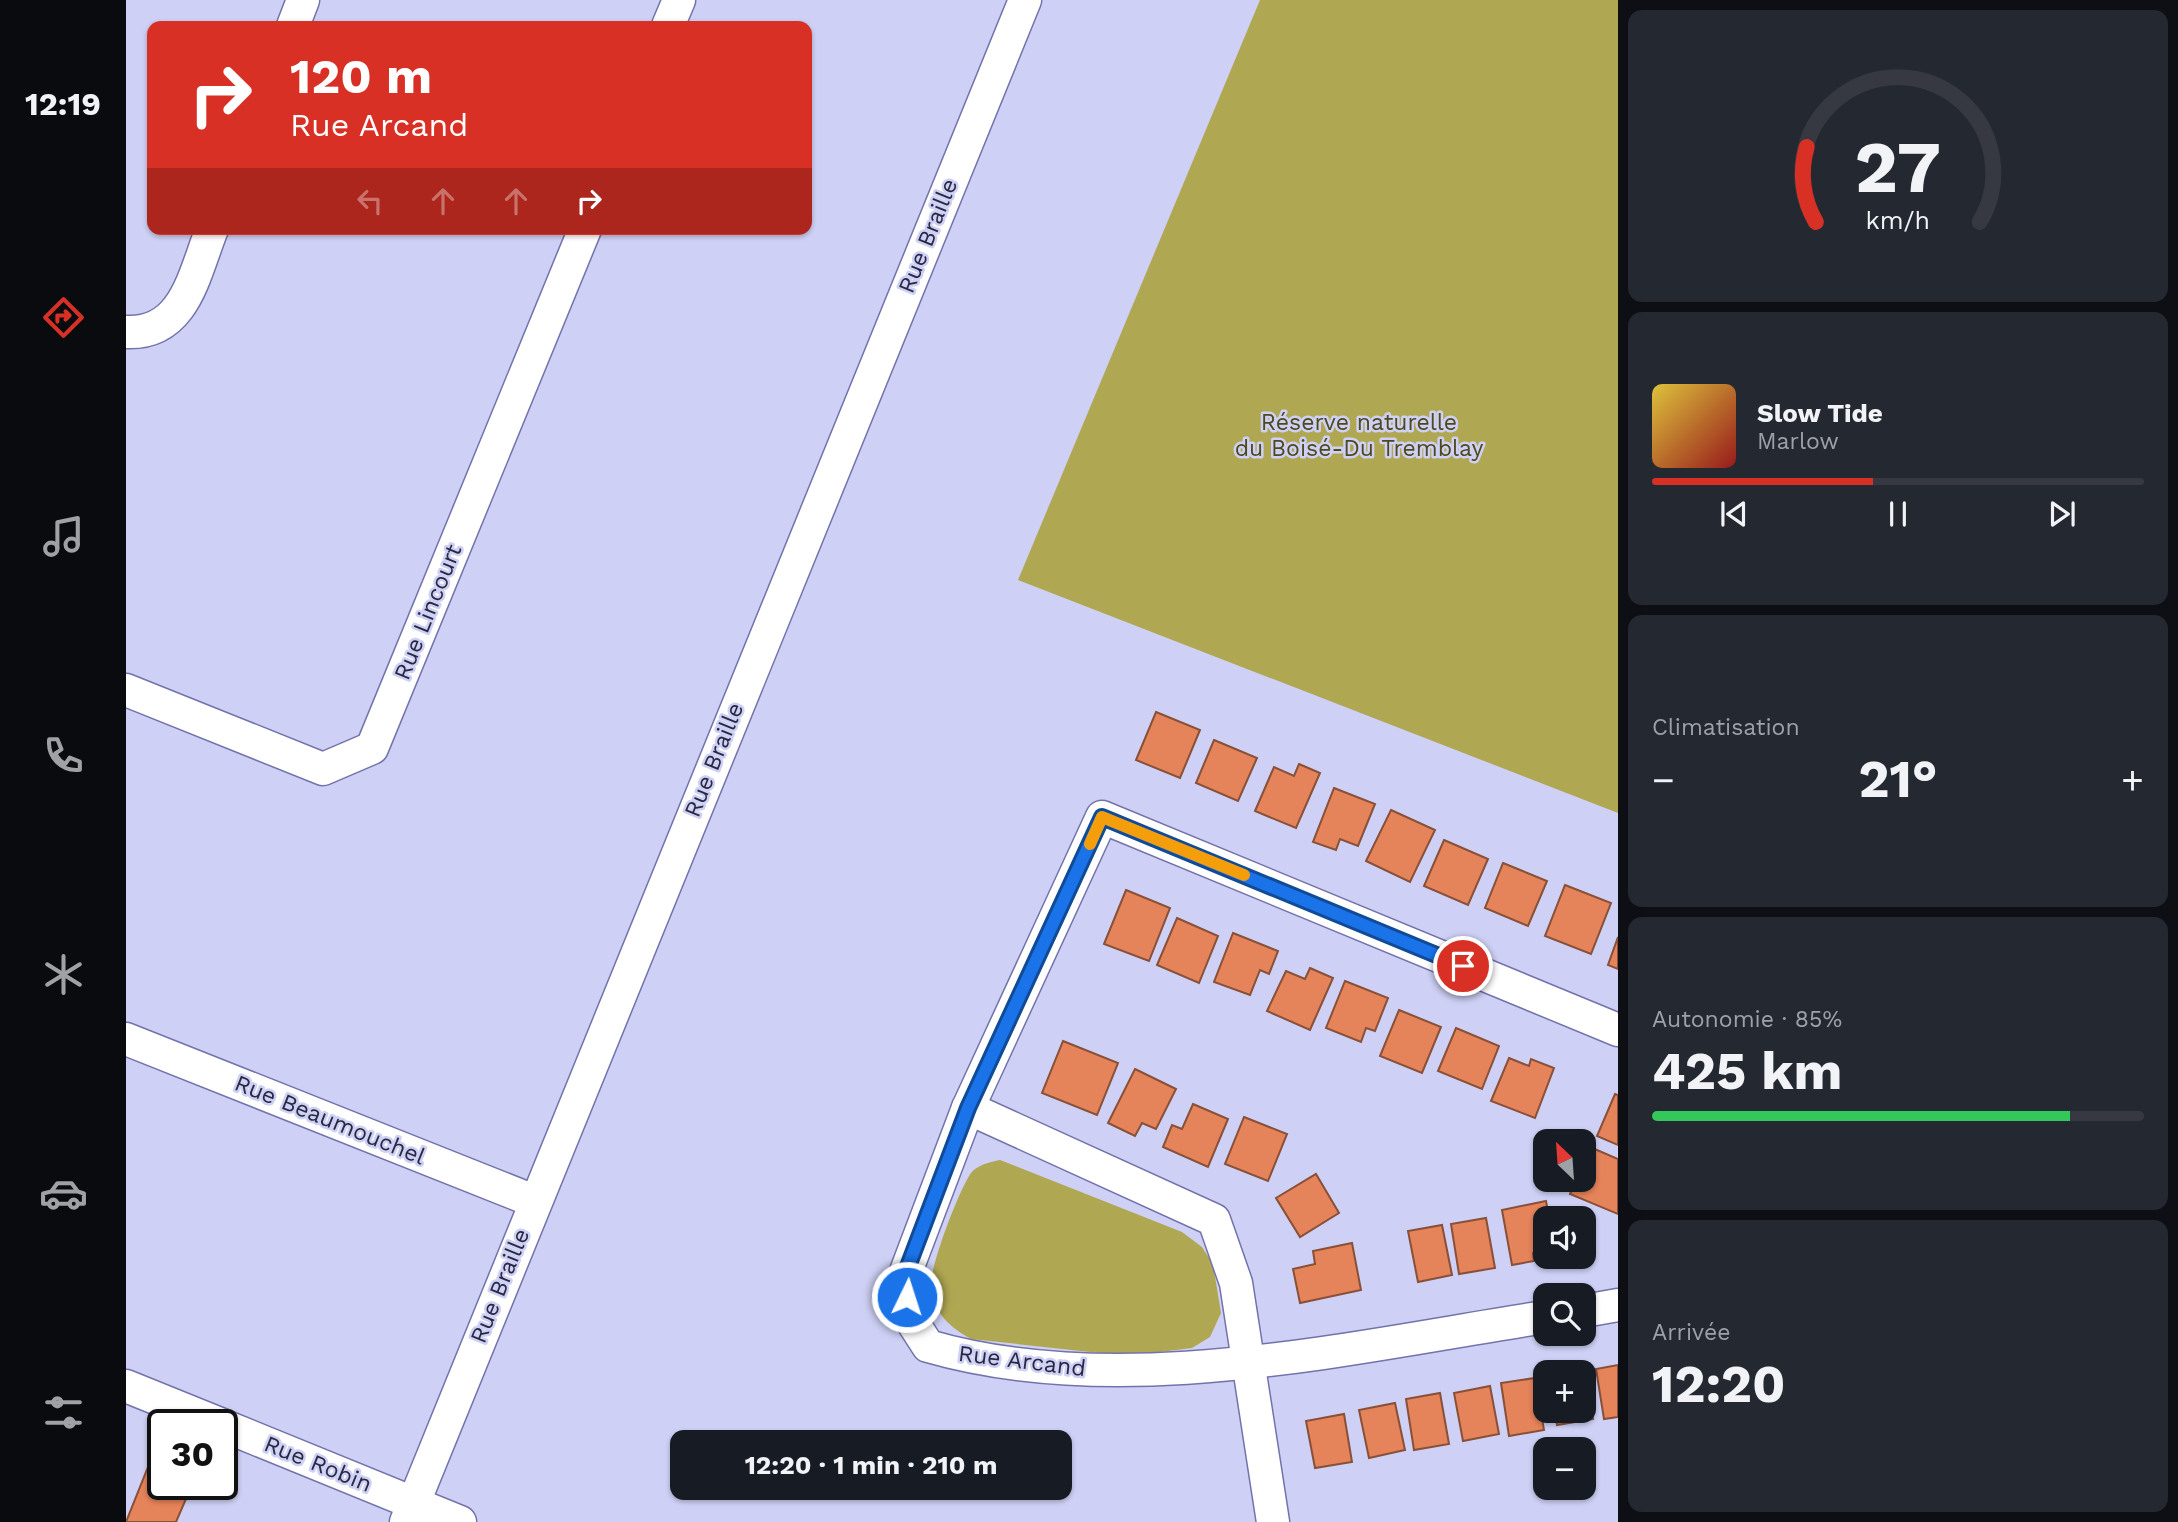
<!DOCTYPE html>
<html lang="fr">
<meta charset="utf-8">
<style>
:root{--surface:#171b24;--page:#242831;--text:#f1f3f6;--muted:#9ea1a6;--line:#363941;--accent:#d93025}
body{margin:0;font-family:"Work Sans",sans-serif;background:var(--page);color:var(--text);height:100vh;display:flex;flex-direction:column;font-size:26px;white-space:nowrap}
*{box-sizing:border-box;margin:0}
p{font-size:23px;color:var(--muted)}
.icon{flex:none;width:38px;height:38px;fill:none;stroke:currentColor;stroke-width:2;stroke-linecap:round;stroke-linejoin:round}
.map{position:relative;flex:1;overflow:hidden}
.details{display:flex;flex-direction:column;gap:10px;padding:10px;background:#0d0f14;width:560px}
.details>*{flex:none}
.hud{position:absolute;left:21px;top:21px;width:665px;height:214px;border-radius:14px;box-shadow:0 2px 5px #0004;background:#d93025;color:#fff;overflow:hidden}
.needle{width:46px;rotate:335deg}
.tools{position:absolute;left:1407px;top:1129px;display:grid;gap:14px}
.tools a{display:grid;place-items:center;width:63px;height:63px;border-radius:14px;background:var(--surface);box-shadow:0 2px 5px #0004;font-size:35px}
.speed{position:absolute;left:21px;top:1409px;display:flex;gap:14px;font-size:35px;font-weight:700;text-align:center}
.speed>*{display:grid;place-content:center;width:91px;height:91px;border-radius:50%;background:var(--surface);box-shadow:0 2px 5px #0004;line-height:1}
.speed .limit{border:4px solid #111;border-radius:10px;background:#fff;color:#111}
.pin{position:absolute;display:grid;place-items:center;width:60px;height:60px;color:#fff;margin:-30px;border:4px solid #fff;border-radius:50%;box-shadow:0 2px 7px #0007}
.me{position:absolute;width:77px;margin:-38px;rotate:4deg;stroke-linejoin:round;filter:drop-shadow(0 0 5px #0008)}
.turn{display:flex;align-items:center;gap:24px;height:147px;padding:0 28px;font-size:32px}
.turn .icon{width:91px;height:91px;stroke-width:2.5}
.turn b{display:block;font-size:49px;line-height:60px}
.lanes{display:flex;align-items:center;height:66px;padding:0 28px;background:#0003;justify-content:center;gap:35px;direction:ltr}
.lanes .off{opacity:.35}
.big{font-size:52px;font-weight:700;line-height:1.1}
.details .widget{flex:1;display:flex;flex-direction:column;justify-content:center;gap:10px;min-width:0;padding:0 24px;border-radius:14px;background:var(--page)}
.details .dial{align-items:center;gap:0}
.dial svg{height:182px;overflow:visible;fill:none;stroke:var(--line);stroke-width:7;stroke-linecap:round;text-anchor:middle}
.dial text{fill:var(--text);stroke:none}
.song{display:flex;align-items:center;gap:21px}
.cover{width:84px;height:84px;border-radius:10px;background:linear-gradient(135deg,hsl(50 70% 55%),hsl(0 70% 35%))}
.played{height:7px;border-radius:4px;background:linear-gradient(90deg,var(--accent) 45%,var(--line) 45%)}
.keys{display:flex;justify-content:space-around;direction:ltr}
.heat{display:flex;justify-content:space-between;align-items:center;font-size:38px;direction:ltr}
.charge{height:10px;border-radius:5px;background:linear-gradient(90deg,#34c759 85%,var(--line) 0)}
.trip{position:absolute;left:544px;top:1430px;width:402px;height:70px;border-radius:14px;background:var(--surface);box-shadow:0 2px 5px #0004;font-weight:700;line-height:70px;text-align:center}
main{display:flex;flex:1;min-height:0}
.menu{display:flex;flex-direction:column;width:126px;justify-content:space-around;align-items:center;background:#090b0e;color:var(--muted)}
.menu .icon{width:49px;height:49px}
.menu .on{color:var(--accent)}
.menu b{font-size:32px;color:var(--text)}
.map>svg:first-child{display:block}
.green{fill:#b0a752}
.building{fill:#e5835a;stroke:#895038;stroke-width:2}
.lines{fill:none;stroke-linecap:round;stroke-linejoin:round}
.street-casing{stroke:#7373ab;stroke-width:35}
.street{stroke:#fff;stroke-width:32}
.route-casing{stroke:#114b97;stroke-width:18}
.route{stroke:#1a73e8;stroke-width:12}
.slow{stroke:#f59e0b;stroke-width:12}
.labels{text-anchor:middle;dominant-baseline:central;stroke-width:5;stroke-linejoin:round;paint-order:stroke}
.street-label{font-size:23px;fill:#282840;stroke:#ced0f5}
.park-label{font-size:23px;fill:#4e491b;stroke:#ced0f5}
</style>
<main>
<nav class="menu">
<b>12:19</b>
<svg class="icon on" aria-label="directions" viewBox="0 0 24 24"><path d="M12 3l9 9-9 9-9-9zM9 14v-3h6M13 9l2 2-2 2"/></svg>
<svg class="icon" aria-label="music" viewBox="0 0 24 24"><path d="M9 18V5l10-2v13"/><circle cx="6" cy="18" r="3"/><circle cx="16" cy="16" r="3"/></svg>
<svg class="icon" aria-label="phone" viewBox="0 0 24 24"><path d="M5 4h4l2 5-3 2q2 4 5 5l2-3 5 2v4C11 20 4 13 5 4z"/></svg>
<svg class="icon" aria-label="climate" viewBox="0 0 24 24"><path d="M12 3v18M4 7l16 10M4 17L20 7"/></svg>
<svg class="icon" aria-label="car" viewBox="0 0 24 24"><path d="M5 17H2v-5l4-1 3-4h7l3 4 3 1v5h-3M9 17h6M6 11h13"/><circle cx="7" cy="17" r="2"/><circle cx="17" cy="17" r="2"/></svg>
<svg class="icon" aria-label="filters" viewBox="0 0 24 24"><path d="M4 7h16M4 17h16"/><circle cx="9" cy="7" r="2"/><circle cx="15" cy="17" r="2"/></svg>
</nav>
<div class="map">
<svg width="1492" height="1522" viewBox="0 0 1492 1522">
<rect width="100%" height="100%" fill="#ced0f5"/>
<!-- green -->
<g class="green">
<path d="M1134 0H1492V813L892 580Z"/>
<path d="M874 1160 1056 1232 1076 1247 1087 1264 1095 1313 1084 1337 1066 1348 1001 1356 845 1339C824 1327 810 1315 805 1291 801 1272 833 1190 845 1173 851 1165 864 1162 874 1160Z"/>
</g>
<!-- building -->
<g class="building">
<path d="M1030 712 1074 730 1054 778 1010 760Z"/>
<path d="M1088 740 1131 758 1112 801 1070 783Z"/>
<path d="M1173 764 1194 773 1170 828 1129 811 1148 767 1168 776Z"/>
<path d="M1208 788 1249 804 1232 846 1214 839 1210 850 1187 842Z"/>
<path d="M1265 810 1309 830 1284 882 1240 861Z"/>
<path d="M1318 840 1362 859 1342 905 1298 886Z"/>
<path d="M1377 863 1421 881 1402 926 1359 908Z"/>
<path d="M1439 885 1485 903 1465 954 1419 936Z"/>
<path d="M1000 890 1044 908 1023 961 978 944Z"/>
<path d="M1051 918 1092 936 1073 983 1031 965Z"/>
<path d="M1107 933 1152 951 1143 974 1134 970 1124 995 1088 982Z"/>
<path d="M1492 937V969L1482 965Z"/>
<path d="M1184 968 1207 978 1184 1030 1141 1011 1160 971 1179 979Z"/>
<path d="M1219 981 1262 998 1249 1031 1240 1028 1235 1042 1200 1028Z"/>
<path d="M1273 1010 1315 1027 1296 1073 1254 1056Z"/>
<path d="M1330 1028 1373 1046 1356 1089 1312 1071Z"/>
<path d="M937 1041 992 1063 971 1115 916 1093Z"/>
<path d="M1383 1058 1403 1066 1405 1059 1428 1068 1409 1118 1365 1101Z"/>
<path d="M1009 1069 1050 1089 1030 1129 1016 1123 1009 1136 982 1123Z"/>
<path d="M1489 1094 1492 1095V1145L1471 1136Z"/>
<path d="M1067 1104 1102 1119 1082 1167 1037 1147 1046 1125 1056 1129Z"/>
<path d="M1118 1117 1161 1134 1142 1181 1099 1164Z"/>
<path d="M1464 1147 1492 1159V1214L1444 1194 1450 1180H1458V1161Z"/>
<path d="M1190 1174 1213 1213 1174 1237 1150 1198Z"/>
<path d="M1420 1201 1423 1217 1441 1213 1442 1218H1419V1251L1407 1253 1408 1261 1386 1265 1376 1210Z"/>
<path d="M1360 1218 1369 1268 1333 1274 1325 1224Z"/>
<path d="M1316 1225 1326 1275 1292 1282 1282 1231Z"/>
<path d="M1226 1243 1235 1290 1174 1303 1167 1269 1189 1264 1187 1251Z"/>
<path d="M1492 1365V1417L1478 1419 1470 1369Z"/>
<path d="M1459 1369 1467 1419 1431 1425 1429 1410H1458V1372H1441Z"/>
<path d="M1409 1378 1418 1430 1383 1436 1375 1383Z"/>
<path d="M1364 1386 1373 1434 1337 1441 1328 1393Z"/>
<path d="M1314 1393 1323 1444 1288 1450 1280 1399Z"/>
<path d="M1269 1403 1279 1450 1243 1458 1233 1410Z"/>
<path d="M1218 1414 1226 1462 1189 1468 1180 1421Z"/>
<path d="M22 1467 37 1473V1484L66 1485 50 1522H0Z"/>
</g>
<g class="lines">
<!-- street casing -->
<g class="street-casing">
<g id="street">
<path d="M167 26 177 0"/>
<path d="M542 26 553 0"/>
<path d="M0 332C59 335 68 274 86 229"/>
<path d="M0 690 197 769 246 748 459 229"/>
<path d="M0 1039 408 1201"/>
<path d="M842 1108 1088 1220 1110 1283 1147 1522"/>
<path d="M1458 1311 1492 1305"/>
<path d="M1419 1317C1224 1347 995 1402 802 1346L784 1318 778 1277 842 1108 976 817 1492 1030"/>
<path d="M0 1386 94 1424"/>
<path d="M96 1425 334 1522"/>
<path d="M280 1522 899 0"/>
</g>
</g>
<!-- street -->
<use href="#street" class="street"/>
</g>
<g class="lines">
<!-- route casing -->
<g class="route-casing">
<path id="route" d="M781 1297 778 1277 842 1108 976 817 1337 966"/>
</g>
<!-- route -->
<use href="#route" class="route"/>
<!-- slow -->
<path class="slow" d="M964 844 976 817 1118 875"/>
</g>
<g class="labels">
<!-- street labels -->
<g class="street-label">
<text transform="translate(802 236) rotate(-68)">Rue Braille</text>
<text transform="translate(302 612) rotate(-68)">Rue Lincourt</text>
<text transform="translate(588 760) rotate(-68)">Rue Braille</text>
<text transform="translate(204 1120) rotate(22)">Rue Beaumouchel</text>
<text transform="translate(374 1286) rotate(-68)">Rue Braille</text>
<text transform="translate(896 1361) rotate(7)">Rue Arcand</text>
<text transform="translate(192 1464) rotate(22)">Rue Robin</text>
</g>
<!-- park labels -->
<g class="park-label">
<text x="1233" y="422">Réserve naturelle<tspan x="1233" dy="26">du Boisé-Du Tremblay</tspan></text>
</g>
</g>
</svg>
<div class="tools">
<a><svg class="needle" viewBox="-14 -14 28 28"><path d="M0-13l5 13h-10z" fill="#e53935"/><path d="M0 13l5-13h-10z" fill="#9ea1a6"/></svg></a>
<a><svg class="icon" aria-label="sound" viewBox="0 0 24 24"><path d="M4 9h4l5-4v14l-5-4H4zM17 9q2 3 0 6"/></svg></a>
<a><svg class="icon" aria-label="search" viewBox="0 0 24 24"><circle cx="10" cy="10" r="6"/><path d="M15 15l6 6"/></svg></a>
<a>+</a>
<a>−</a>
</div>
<div class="speed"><div class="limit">30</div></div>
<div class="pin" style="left:1337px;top:966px;background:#d93025"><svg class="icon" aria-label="arrive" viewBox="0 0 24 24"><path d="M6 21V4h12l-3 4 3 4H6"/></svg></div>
<svg class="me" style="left:781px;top:1297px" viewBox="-20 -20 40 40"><circle r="17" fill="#1a73e8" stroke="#fff" stroke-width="3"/><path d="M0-11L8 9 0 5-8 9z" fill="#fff"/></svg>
<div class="trip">12:20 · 1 min · 210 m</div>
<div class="hud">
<div class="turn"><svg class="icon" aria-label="right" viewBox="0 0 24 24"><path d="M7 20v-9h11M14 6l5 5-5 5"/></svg><div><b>120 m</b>Rue Arcand</div></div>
<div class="lanes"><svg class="icon off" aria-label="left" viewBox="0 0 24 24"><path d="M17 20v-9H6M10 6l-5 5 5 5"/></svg><svg class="icon off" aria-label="ahead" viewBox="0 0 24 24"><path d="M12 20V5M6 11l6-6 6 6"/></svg><svg class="icon off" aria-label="ahead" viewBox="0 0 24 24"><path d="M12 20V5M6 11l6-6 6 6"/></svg><svg class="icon" aria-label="right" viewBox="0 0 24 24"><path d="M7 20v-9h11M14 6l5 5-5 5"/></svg></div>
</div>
</div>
<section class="details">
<div class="widget dial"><svg viewBox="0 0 100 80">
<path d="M14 69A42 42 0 1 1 86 69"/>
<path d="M14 69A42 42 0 0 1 10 36" stroke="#d93025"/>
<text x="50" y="56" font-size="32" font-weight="700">27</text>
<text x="50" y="72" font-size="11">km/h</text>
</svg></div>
<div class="widget">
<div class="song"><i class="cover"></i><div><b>Slow Tide</b><p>Marlow</p></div></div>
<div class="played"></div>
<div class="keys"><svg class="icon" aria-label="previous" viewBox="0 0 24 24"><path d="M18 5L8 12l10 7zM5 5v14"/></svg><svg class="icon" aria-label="pause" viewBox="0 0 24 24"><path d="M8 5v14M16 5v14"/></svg><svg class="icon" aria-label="next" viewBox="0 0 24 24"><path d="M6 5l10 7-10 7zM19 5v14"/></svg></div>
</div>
<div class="widget"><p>Climatisation</p>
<div class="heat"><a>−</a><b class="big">21°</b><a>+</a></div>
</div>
<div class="widget"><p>Autonomie · 85%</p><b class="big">425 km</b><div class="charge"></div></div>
<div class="widget"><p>Arrivée</p><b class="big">12:20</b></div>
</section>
</main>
